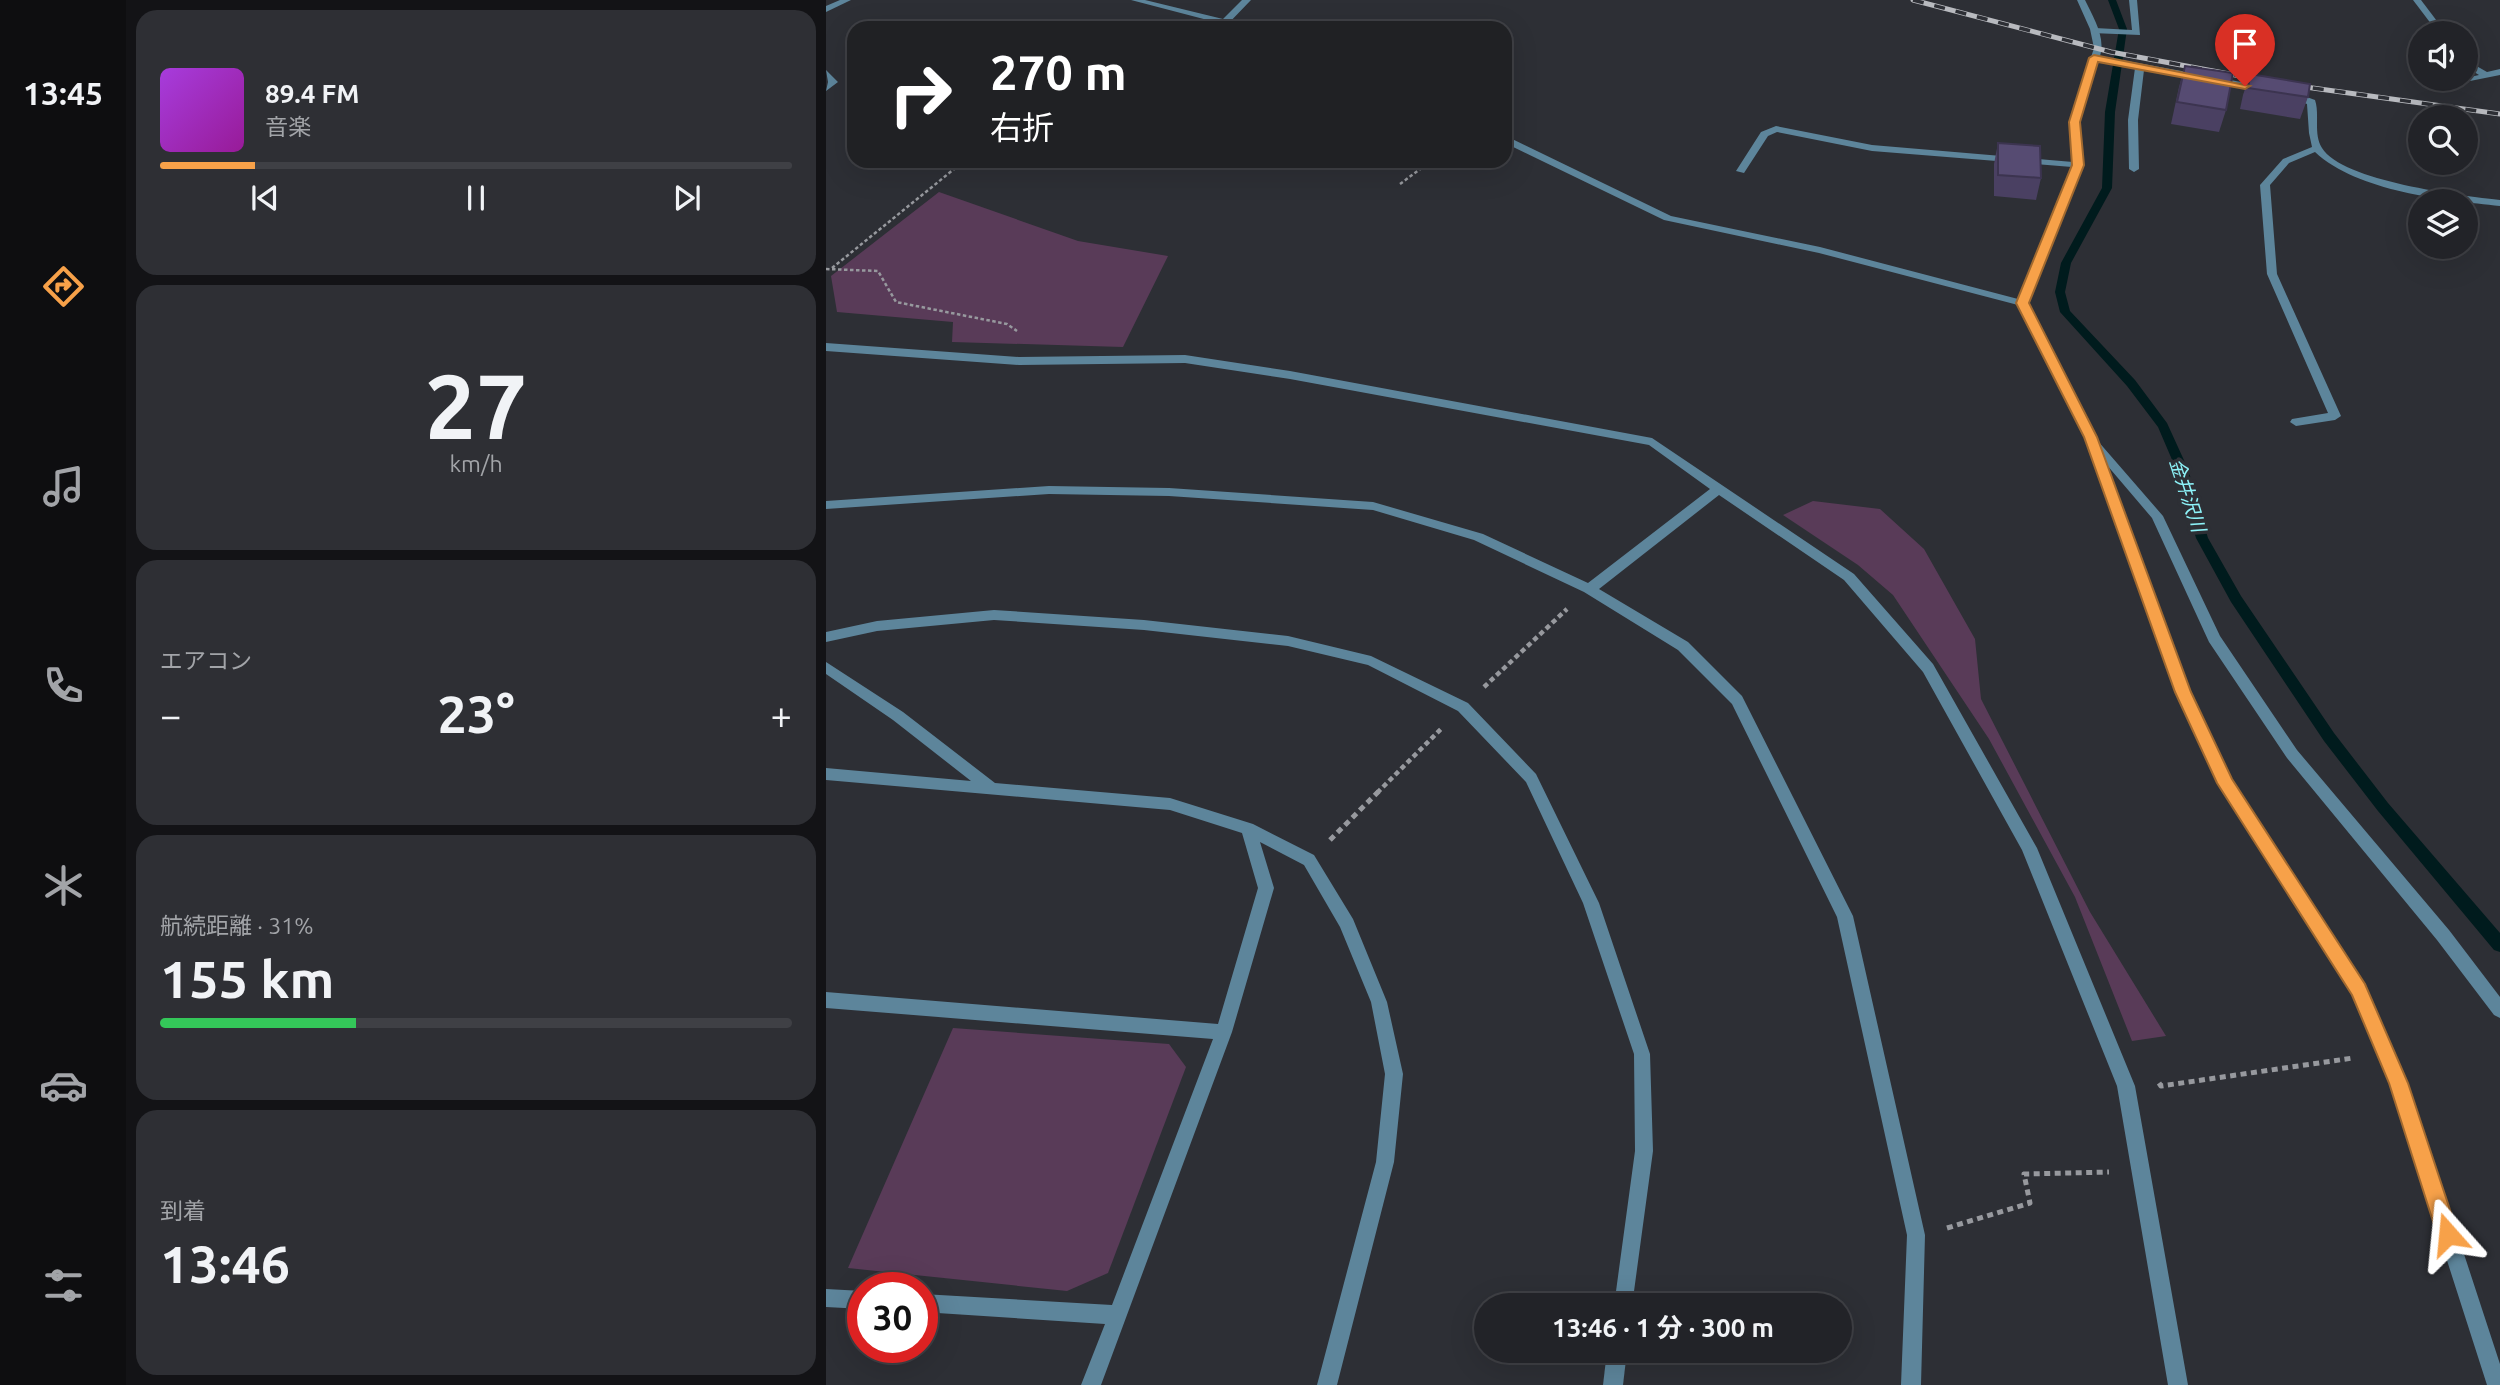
<!DOCTYPE html>
<html lang="ja">
<meta charset="utf-8">
<style>
:root{--surface:#222328;--page:#2e2f34;--text:#f1f3f6;--muted:#a2a4a8;--line:#3f4045;--accent:#f7a149}
body{margin:0;font-family:Ubuntu,"Noto Sans JP",sans-serif;background:var(--page);color:var(--text);height:100vh;display:flex;flex-direction:column;font-size:26px;white-space:nowrap}
*{box-sizing:border-box;margin:0}
p{font-size:23px;color:var(--muted)}
.icon{flex:none;width:38px;height:38px;fill:none;stroke:currentColor;stroke-width:2;stroke-linecap:round;stroke-linejoin:round}
.map{position:relative;flex:1;overflow:hidden}
.panel{display:flex;flex-direction:column;gap:10px;padding:10px;background:#131316;width:700px}
.panel>*{flex:none}
.banner{position:absolute;left:21px;top:21px;width:665px;height:147px;border-radius:21px;box-shadow:0 7px 28px #0002,0 0 0 2px var(--line);background:#202124;color:#fff;overflow:hidden}
.controls{position:absolute;left:1582px;top:21px;display:grid;gap:14px}
.controls a{display:grid;place-items:center;width:70px;height:70px;border-radius:50%;background:var(--surface);box-shadow:0 7px 28px #0002,0 0 0 2px var(--line);font-size:35px}
.speed{position:absolute;left:21px;top:1272px;display:flex;gap:14px;font-size:35px;font-weight:700;text-align:center}
.speed>*{display:grid;place-content:center;width:91px;height:91px;border-radius:50%;background:var(--surface);box-shadow:0 7px 28px #0002,0 0 0 2px var(--line);line-height:1}
.speed .limit{border:10px solid #d22;background:#fff;color:#111}
.pin{position:absolute;display:grid;place-items:center;width:60px;height:60px;color:#fff;margin:-72px -30px;border-radius:50% 50% 50% 0;rotate:-45deg;box-shadow:0 0 7px #0007}
.pin .icon{rotate:45deg}
.me{position:absolute;width:77px;margin:-38px;rotate:342deg;stroke-linejoin:round;filter:drop-shadow(0 0 5px #0008)}
.turn{display:flex;align-items:center;gap:24px;height:147px;padding:0 28px;font-size:32px}
.turn .icon{width:91px;height:91px;stroke-width:2.5}
.turn b{display:block;font-size:49px;line-height:60px}
.big{font-size:52px;font-weight:700;line-height:1.1}
.panel .tile{flex:1;display:flex;flex-direction:column;justify-content:center;gap:10px;min-width:0;padding:0 24px;border-radius:21px;background:var(--page)}
.panel .dial{align-items:center;gap:0}
.dial b{font-size:91px;line-height:1}
.song{display:flex;align-items:center;gap:21px}
.cover{width:84px;height:84px;border-radius:10px;background:linear-gradient(135deg,hsl(280 70% 55%),hsl(300 70% 35%))}
.played{height:7px;border-radius:4px;background:linear-gradient(90deg,var(--accent) 15%,var(--line) 15%)}
.keys{display:flex;justify-content:space-around;direction:ltr}
.heat{display:flex;justify-content:space-between;align-items:center;font-size:38px;direction:ltr}
.charge{height:10px;border-radius:5px;background:linear-gradient(90deg,#34c759 31%,var(--line) 0)}
.trip{position:absolute;left:648px;top:1293px;width:378px;height:70px;border-radius:35px;background:var(--surface);box-shadow:0 7px 28px #0002,0 0 0 2px var(--line);font-weight:700;line-height:70px;text-align:center}
main{display:flex;flex:1;min-height:0}
.tab-bar{display:flex;flex-direction:column;width:126px;justify-content:space-around;align-items:center;background:#0e0e10;color:var(--muted)}
.tab-bar .icon{width:49px;height:49px}
.tab-bar .on{color:var(--accent)}
.tab-bar b{font-size:32px;color:var(--text)}
.map>svg:first-child{display:block}
.green{fill:#593b58}
.lines{fill:none;stroke-linecap:round;stroke-linejoin:round}
.stream{fill:#001b1d;fill-rule:evenodd}
.path-far2{stroke:#97999e;stroke-width:2.5;stroke-dasharray:3.5 2.5;stroke-linecap:butt}
.path-far1{stroke:#97999e;stroke-width:4.5;stroke-dasharray:5 3.5;stroke-linecap:butt}
.path{stroke:#97999e;stroke-width:5;stroke-dasharray:6 4.5;stroke-linecap:butt}
.service{fill:#5d859b;fill-rule:evenodd}
.minor{fill:#5d859b;fill-rule:evenodd}
.rail-casing{stroke:#b8babf;stroke-width:5}
.rail{stroke:#2d2f35;stroke-width:3.5;stroke-dasharray:11;stroke-linecap:butt}
.wall{fill:#4a4062}
.building{fill:#564b72;stroke:#3c3450;stroke-width:2}
.route{fill:#f7a149;stroke:#a1692f;stroke-width:2}
.labels{text-anchor:middle;dominant-baseline:central;stroke-width:7;stroke-linejoin:round;paint-order:stroke}
.water-label{font-size:19px;font-style:italic;fill:#8df2f8;stroke:#2d2f35}
</style>
<main>
<nav class="tab-bar">
<b>13:45</b>
<svg class="icon on" aria-label="directions" viewBox="0 0 24 24"><path d="M12 3l9 9-9 9-9-9zM9 14v-3h6M13 9l2 2-2 2"/></svg>
<svg class="icon" aria-label="music" viewBox="0 0 24 24"><path d="M9 18V5l10-2v13"/><circle cx="6" cy="18" r="3"/><circle cx="16" cy="16" r="3"/></svg>
<svg class="icon" aria-label="phone" viewBox="0 0 24 24"><path d="M5 4h4l2 5-3 2q2 4 5 5l2-3 5 2v4C11 20 4 13 5 4z"/></svg>
<svg class="icon" aria-label="climate" viewBox="0 0 24 24"><path d="M12 3v18M4 7l16 10M4 17L20 7"/></svg>
<svg class="icon" aria-label="car" viewBox="0 0 24 24"><path d="M5 17H2v-5l4-1 3-4h7l3 4 3 1v5h-3M9 17h6M6 11h13"/><circle cx="7" cy="17" r="2"/><circle cx="17" cy="17" r="2"/></svg>
<svg class="icon" aria-label="filters" viewBox="0 0 24 24"><path d="M4 7h16M4 17h16"/><circle cx="9" cy="7" r="2"/><circle cx="15" cy="17" r="2"/></svg>
</nav>
<section class="panel">
<div class="tile">
<div class="song"><i class="cover"></i><div><b>89.4 FM</b><p>音楽</p></div></div>
<div class="played"></div>
<div class="keys"><svg class="icon" aria-label="previous" viewBox="0 0 24 24"><path d="M18 5L8 12l10 7zM5 5v14"/></svg><svg class="icon" aria-label="pause" viewBox="0 0 24 24"><path d="M8 5v14M16 5v14"/></svg><svg class="icon" aria-label="next" viewBox="0 0 24 24"><path d="M6 5l10 7-10 7zM19 5v14"/></svg></div>
</div>
<div class="tile dial"><b>27</b><p>km/h</p></div>
<div class="tile"><p>エアコン</p>
<div class="heat"><a>−</a><b class="big">23°</b><a>+</a></div>
</div>
<div class="tile"><p>航続距離 · 31%</p><b class="big">155 km</b><div class="charge"></div></div>
<div class="tile"><p>到着</p><b class="big">13:46</b></div>
</section>
<div class="map">
<svg width="1674" height="1385" viewBox="0 0 1674 1385">
<rect width="100%" height="100%" fill="#2d2f35"/>
<!-- green -->
<g class="green">
<path d="M113 192 252 241 342 256 297 347 126 342 127 322 11 312 5 276Z"/>
<path d="M987 501 1054 509 1098 549 1149 639 1155 699 1264 912 1340 1036 1306 1041 1249 897 1163 739 1067 595 1032 565 957 515Z"/>
<path d="M127 1028 343 1044 360 1067 282 1273 241 1291 22 1268Z"/>
</g>
<g class="lines">
<!-- stream -->
<path class="stream" d="M1282 0H1290L1301 29 1289 112 1286 188 1245 263 1239 292 1244 311 1309 380 1341 423 1362 469 1382 538 1415 596 1508 733 1562 803 1674 933V952L1668 950 1552 811 1498 741 1405 602 1370 538 1350 469 1332 427 1301 386 1234 312 1229 292 1235 263 1276 188 1279 112 1293 29Z"/>
<!-- path-far2 -->
<g class="path-far2">
<path d="M574 184 605 161"/>
<path d="M6 268 138 161"/>
<path d="M0 269 52 271 70 302 181 324 191 331"/>
</g>
<!-- path-far1 -->
<g class="path-far1">
<path d="M658 687 741 609"/>
<path d="M551 793 617 727"/>
</g>
<!-- path -->
<g class="path">
<path d="M504 840 553 791"/>
<path d="M1333 1083 1335 1086 1527 1058"/>
<path d="M1121 1228 1204 1203 1198 1174 1283 1172"/>
</g>
<!-- service -->
<path class="service" d="M1303 0H1311L1314 35 1266 33 1265 31 1269 28 1306 30Z"/>
<!-- minor -->
<g class="minor">
<path d="M14 0H25L0 12V6Z"/>
<path d="M305 0H319L397 19 416 0H425L398 28H389L393 23Z"/>
<path d="M1251 0H1259C1267 17 1280 37 1274 56L1437 86 1442 89 1437 92 1318 70 1312 120 1313 169 1308 172 1303 169 1302 120 1309 68 1272 61 1254 122 1257 165 1201 303 1271 440 1337 516 1394 636 1471 750 1623 930 1674 997V1018L1668 1015 1611 940 1461 758 1383 642 1326 518 1280 464 1364 692 1406 780 1541 990 1582 1083 1674 1364V1385H1661L1564 1083 1527 995 1393 784 1350 692 1258 437 1192 305 993 253 838 220 679 143V136L682 137 845 216 994 247 1192 299 1246 167 1046 151 951 132 942 136 918 173 910 171 935 132 950 126 1046 145 1247 162 1244 122 1268 48 1264 29Z"/>
<path d="M1587 0H1595L1620 33H1612Z"/>
<path d="M1640 60 1661 72 1674 69V75L1644 81V77L1653 75 1640 67Z"/>
<path d="M0 70 12 82 0 91 2 82Z"/>
<path d="M1461 92H1467L1489 100C1494 114 1487 134 1496 148 1516 181 1636 196 1674 200V206C1618 200 1532 192 1489 152L1463 163 1444 185 1451 274 1515 416 1509 420 1470 426 1464 422 1466 419 1502 413 1441 274 1434 185 1457 159 1486 147 1483 133 1481 104 1461 96Z"/>
<path d="M0 343 193 357 359 355 464 371 826 438 1028 574 1107 664 1211 848 1309 1086 1362 1385H1342L1291 1086 1196 850 1097 672 1018 580 893 495 773 589 862 642 916 696 1027 916 1099 1235 1095 1385H1075L1081 1235 1011 917 906 704 852 650 758 592 648 540 547 510 343 496 223 494 0 509V501L223 486 343 488 547 502 657 534 762 583 884 489 823 445 464 379 359 363 193 365 0 351Z"/>
<path d="M168 610 318 620 462 636 545 656 642 703 710 774 773 903 824 1054 827 1151 806 1306H788L809 1151 808 1054 757 903 700 782 632 711 542 665 462 646 318 630 168 620 51 631 0 642V632L51 621Z"/>
<path d="M0 662 77 712 169 783 344 798 427 824 488 855 527 919 561 1002 577 1074 568 1162 511 1385H491L550 1162 559 1074 545 1002 514 927 478 865 434 842 448 888 406 1032 275 1385H255L279 1324 96 1312V1294L286 1305 387 1039 0 1008V992L392 1024 432 888 416 833 344 810 0 780V768L145 781 67 720 0 674Z"/>
<path d="M0 1289 37 1291V1309L0 1307Z"/>
<path d="M781 1351H801L797 1385H777Z"/>
</g>
<!-- rail casing -->
<g class="rail-casing">
<g id="rail">
<path d="M1087 0 1285 52 1441 81"/>
<path d="M1465 85 1674 114"/>
</g>
</g>
<!-- rail -->
<use href="#rail" class="rail"/>
</g>
<!-- wall -->
<g class="wall">
<path d="M1359 66 1400 110 1393 132 1345 124 1353 87Z"/>
<path d="M1424 74 1482 97 1474 119 1414 109 1417 95Z"/>
<path d="M1172 143 1215 178 1210 200 1168 196V164Z"/>
</g>
<!-- building -->
<g class="building">
<path d="M1359 66 1407 73 1400 110 1351 102Z"/>
<path d="M1424 74 1484 84 1482 97 1422 88Z"/>
<path d="M1172 143 1214 146 1215 178 1172 175Z"/>
</g>
<!-- route -->
<path class="route" d="M1268 55 1424 86 1419 89 1272 62 1254 122 1258 165 1203 303 1271 437 1365 692 1406 779 1539 984 1582 1083 1632 1234 1629 1241 1622 1245 1614 1241 1611 1234 1563 1083 1526 995 1391 783 1349 692 1258 437 1190 303 1246 165 1243 122 1263 58Z"/>
<g class="labels">
<!-- water labels -->
<g class="water-label">
<text transform="translate(1362 495) rotate(72)">金井沢川</text>
</g>
</g>
</svg>
<div class="controls">
<a><svg class="icon" aria-label="sound" viewBox="0 0 24 24"><path d="M4 9h4l5-4v14l-5-4H4zM17 9q2 3 0 6"/></svg></a>
<a><svg class="icon" aria-label="search" viewBox="0 0 24 24"><circle cx="10" cy="10" r="6"/><path d="M15 15l6 6"/></svg></a>
<a><svg class="icon" aria-label="layers" viewBox="0 0 24 24"><path d="M12 4l9 5-9 5-9-5zM3 14l9 5 9-5"/></svg></a>
</div>
<div class="speed"><div class="limit">30</div></div>
<div class="pin" style="left:1419px;top:86px;background:#d93025"><svg class="icon" aria-label="arrive" viewBox="0 0 24 24"><path d="M6 21V4h12l-3 4 3 4H6"/></svg></div>
<svg class="me" style="left:1622px;top:1234px" viewBox="-20 -20 40 40"><path d="M0-17L14 15 0 8-14 15z" fill="#f7a149" stroke="#fff" stroke-width="4"/></svg>
<div class="trip">13:46 · 1 分 · 300 m</div>
<div class="banner">
<div class="turn"><svg class="icon" aria-label="right" viewBox="0 0 24 24"><path d="M7 20v-9h11M14 6l5 5-5 5"/></svg><div><b>270 m</b>右折</div></div>
</div>
</div>
</main>
